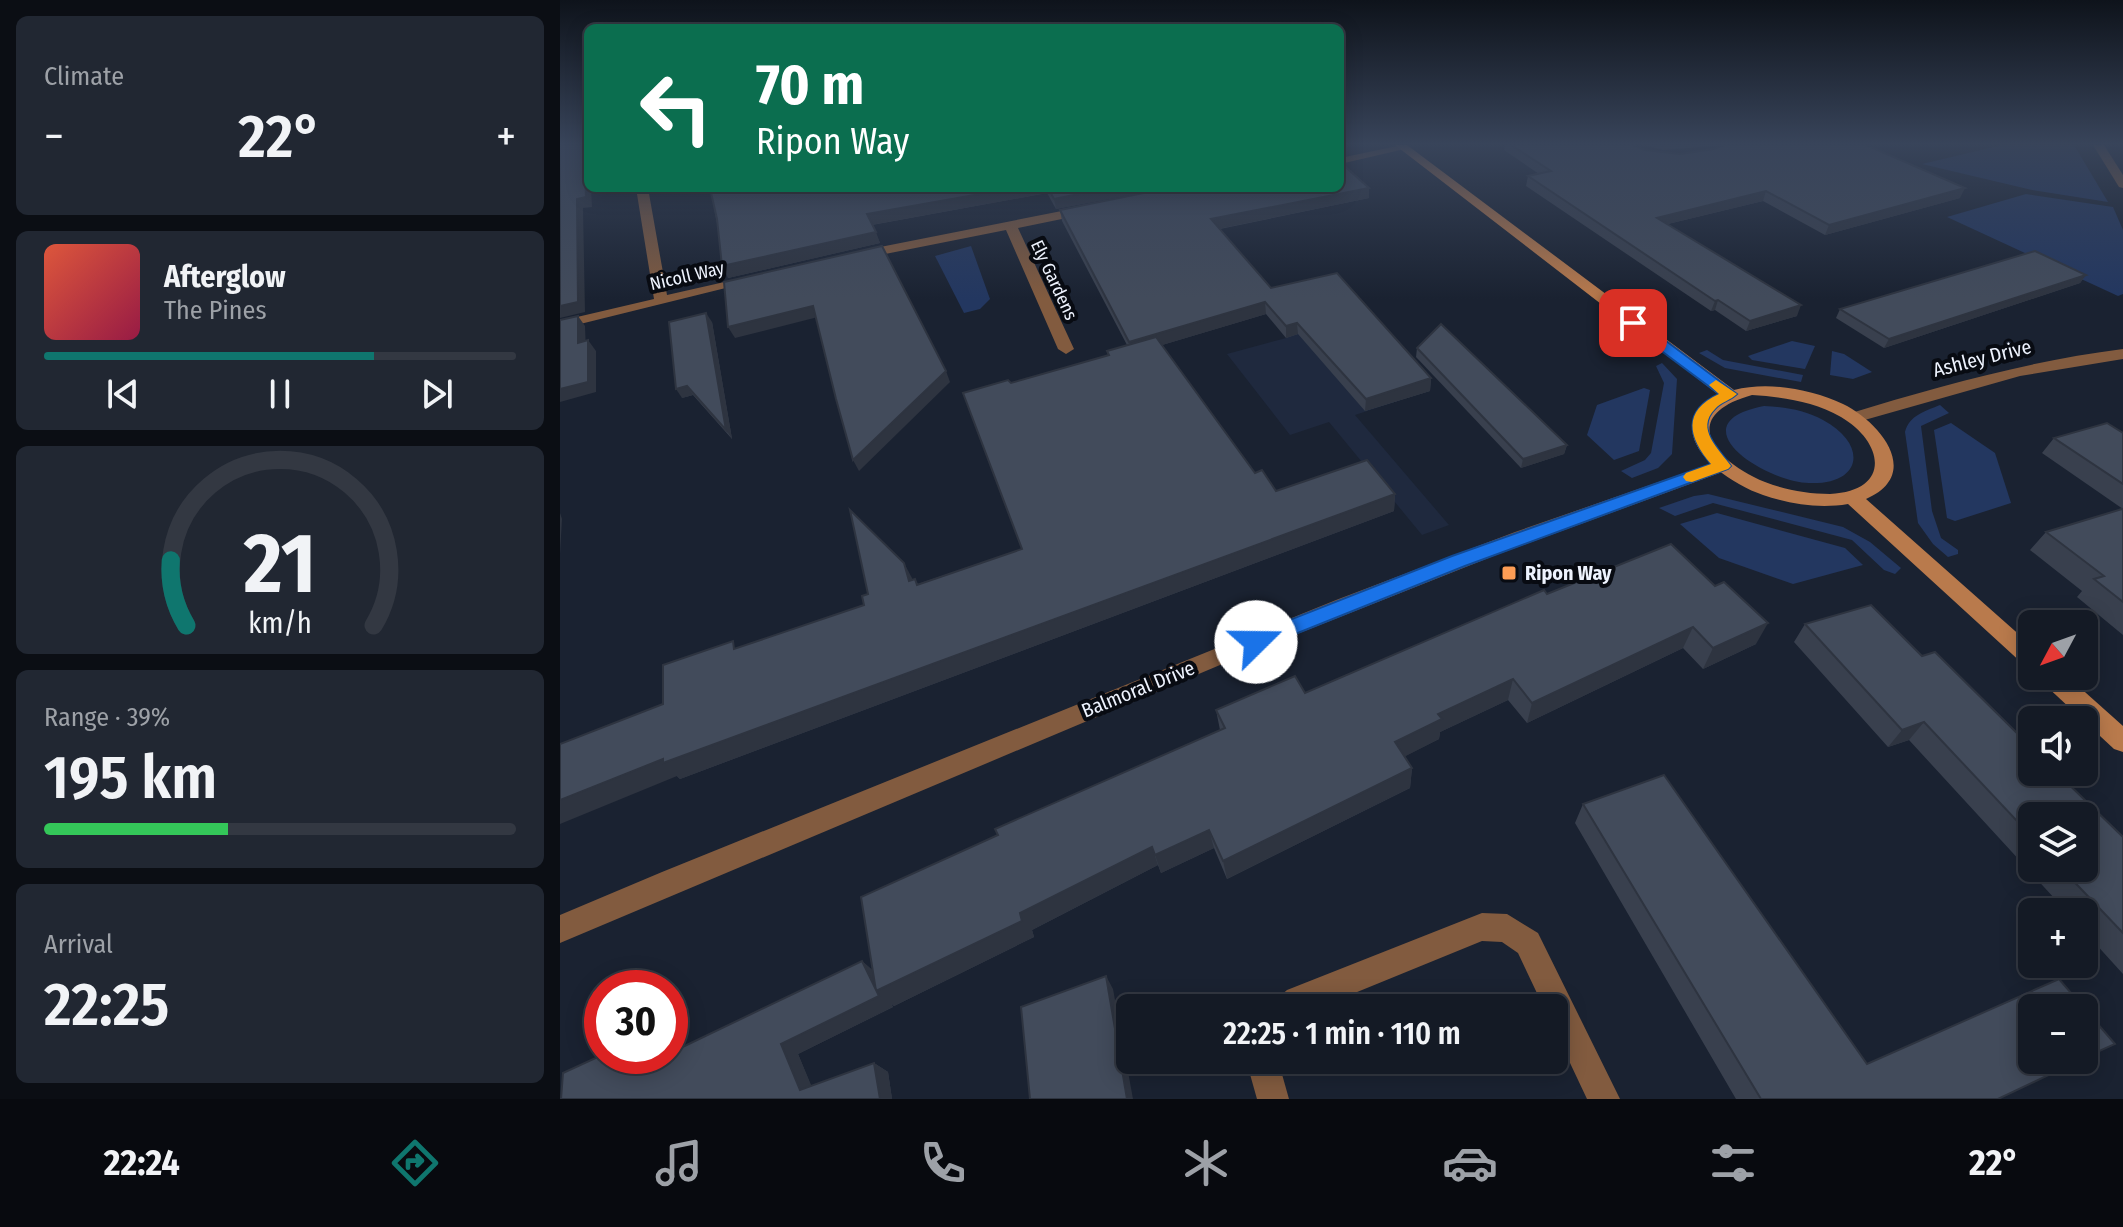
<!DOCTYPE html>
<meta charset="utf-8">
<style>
:root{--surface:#141a25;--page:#212732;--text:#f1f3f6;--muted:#9da1a7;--line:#333842;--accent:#0f766e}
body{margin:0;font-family:"Fira Sans Condensed",sans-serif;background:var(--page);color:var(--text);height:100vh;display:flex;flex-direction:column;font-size:30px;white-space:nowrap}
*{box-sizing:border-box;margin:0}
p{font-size:26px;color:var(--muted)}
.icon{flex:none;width:44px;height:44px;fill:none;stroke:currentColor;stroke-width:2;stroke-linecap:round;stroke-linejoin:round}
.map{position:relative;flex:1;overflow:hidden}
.panel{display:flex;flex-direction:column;gap:16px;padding:16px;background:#0b0e14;width:560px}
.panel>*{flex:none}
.hud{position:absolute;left:24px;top:24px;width:760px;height:168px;border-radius:12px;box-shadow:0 4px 20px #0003,0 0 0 2px var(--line);background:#0b6e4f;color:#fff;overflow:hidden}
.needle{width:52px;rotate:229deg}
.buttons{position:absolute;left:1458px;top:610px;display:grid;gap:16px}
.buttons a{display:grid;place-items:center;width:80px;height:80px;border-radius:12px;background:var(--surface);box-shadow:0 4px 20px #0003,0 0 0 2px var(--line);font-size:40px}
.speed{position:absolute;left:24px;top:970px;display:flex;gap:16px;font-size:40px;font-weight:700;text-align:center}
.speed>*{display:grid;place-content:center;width:104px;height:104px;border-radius:50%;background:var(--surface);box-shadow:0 4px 20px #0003,0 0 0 2px var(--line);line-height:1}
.speed .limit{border:12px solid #d22;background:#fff;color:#111}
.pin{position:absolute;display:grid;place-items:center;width:68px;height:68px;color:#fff;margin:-34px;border-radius:16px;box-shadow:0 4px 12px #0006}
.me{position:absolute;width:88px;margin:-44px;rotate:68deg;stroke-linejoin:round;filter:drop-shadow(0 0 6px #0008)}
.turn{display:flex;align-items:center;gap:28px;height:168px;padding:0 40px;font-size:36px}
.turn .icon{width:104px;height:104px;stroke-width:2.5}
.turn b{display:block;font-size:56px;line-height:68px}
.big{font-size:60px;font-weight:600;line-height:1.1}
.panel .tile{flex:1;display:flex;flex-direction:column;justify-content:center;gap:12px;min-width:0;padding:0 28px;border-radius:12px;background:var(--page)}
.panel .dial{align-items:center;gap:0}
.dial svg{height:208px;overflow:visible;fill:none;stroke:var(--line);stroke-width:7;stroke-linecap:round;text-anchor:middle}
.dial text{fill:var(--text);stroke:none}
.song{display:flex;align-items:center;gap:24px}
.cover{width:96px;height:96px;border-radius:12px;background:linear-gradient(135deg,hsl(10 70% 55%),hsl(340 70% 35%))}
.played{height:8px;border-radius:4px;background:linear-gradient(90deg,var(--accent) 70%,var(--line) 70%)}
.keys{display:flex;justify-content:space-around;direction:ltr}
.heat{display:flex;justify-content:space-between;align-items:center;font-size:44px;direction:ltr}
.charge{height:12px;border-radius:6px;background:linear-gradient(90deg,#34c759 39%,var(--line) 0)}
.trip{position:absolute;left:556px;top:994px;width:452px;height:80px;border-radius:12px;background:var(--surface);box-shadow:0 4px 20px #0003,0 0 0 2px var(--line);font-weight:600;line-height:80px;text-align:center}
.tabs{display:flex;height:128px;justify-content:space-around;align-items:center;background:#080a0f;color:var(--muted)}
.tabs .icon{width:56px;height:56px}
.tabs .current{color:var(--accent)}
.tabs b{font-size:36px;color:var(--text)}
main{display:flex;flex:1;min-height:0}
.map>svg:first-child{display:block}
.built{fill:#1f293e}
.green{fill:#233760}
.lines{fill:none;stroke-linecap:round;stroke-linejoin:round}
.street{fill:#825b3f;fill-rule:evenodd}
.secondary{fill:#b97a4c;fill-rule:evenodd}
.wall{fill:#39404e;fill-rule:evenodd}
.shaded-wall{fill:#2e3440}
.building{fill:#424b5b;stroke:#2e3440;stroke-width:2}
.route{fill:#1a73e8;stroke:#114b97;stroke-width:2}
.slow{fill:#f59e0b}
.poi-dot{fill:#fd9d55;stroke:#080b12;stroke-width:3}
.labels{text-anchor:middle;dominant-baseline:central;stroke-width:8;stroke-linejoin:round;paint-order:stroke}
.far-street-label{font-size:18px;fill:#eef3fe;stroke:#080b12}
.street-label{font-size:20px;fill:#eef3fe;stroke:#080b12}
.poi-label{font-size:20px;font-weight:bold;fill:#eef3fe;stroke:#080b12;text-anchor:start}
</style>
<main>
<section class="panel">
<div class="tile"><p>Climate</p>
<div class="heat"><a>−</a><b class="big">22°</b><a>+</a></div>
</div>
<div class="tile">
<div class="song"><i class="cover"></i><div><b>Afterglow</b><p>The Pines</p></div></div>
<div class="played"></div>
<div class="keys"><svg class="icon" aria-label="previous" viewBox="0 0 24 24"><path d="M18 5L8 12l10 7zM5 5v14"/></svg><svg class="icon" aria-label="pause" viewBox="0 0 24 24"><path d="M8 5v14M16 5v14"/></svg><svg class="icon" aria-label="next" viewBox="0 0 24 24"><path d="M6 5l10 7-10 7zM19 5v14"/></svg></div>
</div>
<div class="tile dial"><svg viewBox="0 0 100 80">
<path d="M14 69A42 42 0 1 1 86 69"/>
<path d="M14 69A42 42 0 0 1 8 44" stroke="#0f766e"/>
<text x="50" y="56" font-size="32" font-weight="700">21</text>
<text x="50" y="72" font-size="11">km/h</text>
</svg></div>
<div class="tile"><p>Range · 39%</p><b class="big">195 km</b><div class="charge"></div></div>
<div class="tile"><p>Arrival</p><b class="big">22:25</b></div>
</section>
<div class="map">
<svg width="1563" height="1099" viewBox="0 0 1563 1099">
<rect width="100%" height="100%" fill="#1a2231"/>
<!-- built -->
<path class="built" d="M754 311 838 401 795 415 889 525 862 535 769 422 730 435 667 354 726 338Z"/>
<!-- green -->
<g class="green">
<path d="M1442 145H1514L1548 202 1472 190 1362 164Z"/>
<path d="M1466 194 1553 207 1563 230V294L1558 296 1387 217Z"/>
<path d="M411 246 430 299 420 309 404 313 375 256Z"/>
<path d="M1232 341 1255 346 1245 369 1192 360 1188 356Z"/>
<path d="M1147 350 1163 360 1243 375 1241 382 1165 368 1139 353Z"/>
<path d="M1272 351 1284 354 1312 372 1293 379 1270 375Z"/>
<path d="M1102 363 1117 379 1112 454 1098 468 1072 478 1061 471 1085 460 1091 453 1104 383 1096 366Z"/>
<path d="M1084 388 1090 390 1079 451 1054 460 1027 435 1037 405Z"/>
<path d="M1380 405 1389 413 1361 426 1372 511 1381 538 1398 550V554L1388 557 1373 544 1358 523 1345 432C1349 415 1366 411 1380 405Z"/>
<path d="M1204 406C1225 407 1245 410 1263 420 1308 444 1303 485 1249 483 1202 481 1116 423 1204 406Z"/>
<path d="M1391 423 1435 453 1451 503 1395 521 1387 518 1374 430Z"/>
<path d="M1148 494 1283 527 1310 542 1341 568 1335 574 1324 570 1292 540 1153 503 1115 516 1099 508 1134 496Z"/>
<path d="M1157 513 1285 548 1303 565 1233 584 1159 558 1120 524Z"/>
</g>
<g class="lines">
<!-- street -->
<g class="street">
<path d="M842 145 849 148 780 164V158Z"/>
<path d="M1533 145H1544L1563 175V188L1559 187Z"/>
<path d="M76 188H88L107 295 191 276 198 280 0 329V321L94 299Z"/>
<path d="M527 206 533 210 531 213 458 228 514 349 506 354 498 349 446 230 300 259 293 255 300 251Z"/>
<path d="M1563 349V359L1460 376 1294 423 1285 418 1288 414C1379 386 1469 361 1563 349Z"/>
<path d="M1162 460 1171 466 1168 470 936 555 679 657 0 943V915L102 872 776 600 955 532Z"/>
<path d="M922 913 947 914 978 933 1060 1099H1027L994 1029V1008H984L958 953 942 942 922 941 758 1008H715L719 997 727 990Z"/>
<path d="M686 1060H718L729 1099H697Z"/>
</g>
<!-- secondary -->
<g class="secondary">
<path d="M835 145H847L1174 390C1208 381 1251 389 1283 404 1320 422 1363 474 1306 499L1472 646V668L1464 665 1288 504C1259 509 1230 504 1203 495 1161 481 1095 429 1159 395ZM1192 395C1223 397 1253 401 1281 417 1324 442 1332 491 1270 494 1248 494 1225 490 1205 482 1154 461 1117 416 1192 395Z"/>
<path d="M1480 676H1507L1563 726V752L1554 749 1483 683Z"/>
</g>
</g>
<!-- wall -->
<g class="wall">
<path d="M945 145H1073L1085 150 1120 154 1154 149 1164 145 1103 150 1084 145H1306L1400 198 1265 235 1203 201 1108 224 1237 316 1186 331 1155 310 1151 311 966 186 968 176 979 174 944 150Z"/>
<path d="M146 188H606L496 209 487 193 312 225 320 243 168 278 150 188Z"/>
<path d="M809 188V198L660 229 711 288 871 378 870 391 805 411 738 334 726 338 706 314 602 345 695 473 716 491 835 494 834 511 120 779 117 776 103 704 178 648 304 605 353 579H355L358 584 462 549 451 383 548 355 547 351 567 345 502 221 500 210Z"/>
<path d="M1526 275 1520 283 1324 348 1276 318 1280 309Z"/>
<path d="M152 322 172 439 133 395 122 398Z"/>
<path d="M857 348 1007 445 1004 454 961 468 856 357Z"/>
<path d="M1563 433V509L1482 453 1494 438Z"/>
<path d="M1563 510V635L1517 597 1522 591 1470 550 1486 532Z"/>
<path d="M1111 544 1196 644 1143 669 1123 648 967 723 948 700 880 732 879 739 845 756 852 768 850 788 667 879 654 848 601 873 598 865 472 930 474 937 334 1006 331 1003 333 1007 238 1054 251 1086 314 1063 328 1072 332 1099 42 1055 110 1056 302 961 313 971 438 835 660 730 656 710 745 693Z"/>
<path d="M1245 624 1362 656 1563 837V974L1524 931V912H1507L1349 740 1328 747 1234 642ZM1472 816 1524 868H1472Z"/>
<path d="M1023 804 1307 1064 1438 1099H1176L1015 823Z"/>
</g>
<!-- shaded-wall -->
<g class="shaded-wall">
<path d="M22 145H24L26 150 28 159V188H31L32 207 23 208 25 312 0 318V306Z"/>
<path d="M454 188H486L487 193 311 225 307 214Z"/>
<path d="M549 188H606L496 209 494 199Z"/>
<path d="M809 188V198L653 230 651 219Z"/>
<path d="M1405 188 1400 198 1265 235 1269 225Z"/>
<path d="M1206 191 1203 201 1095 227 1097 218Z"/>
<path d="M316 232 320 243 168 278 162 266Z"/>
<path d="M1526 275 1520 283 1324 348 1329 339Z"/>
<path d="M1158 300 1155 310 1151 311 1155 301Z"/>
<path d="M705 302 706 314 572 354 569 342Z"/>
<path d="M1241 305 1237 316 1186 331 1190 321Z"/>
<path d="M253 306 258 317 175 338 168 327Z"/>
<path d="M146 313 152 322 172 439 166 430Z"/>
<path d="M18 316 25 326 26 353 18 343Z"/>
<path d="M737 323 738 334 726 338V326Z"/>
<path d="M28 340 36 351V392L0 402V389Z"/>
<path d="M386 371 390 382 299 471 293 460Z"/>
<path d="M871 378 870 391 805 411 806 399Z"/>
<path d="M127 386 133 395 122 398 116 389Z"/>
<path d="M1007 445 1004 454 961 468 963 459Z"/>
<path d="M835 494 834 511 120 779 117 776 0 824V800L103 759Z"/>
<path d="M0 513 2 519 0 554Z"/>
<path d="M344 563 353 580 349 581Z"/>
<path d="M1208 623 1196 644 1143 669 1153 648Z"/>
<path d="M1133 627 1123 648 967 723 972 703Z"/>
<path d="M953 679 948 700 880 732 879 739 834 762 835 742 878 714Z"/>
<path d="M1364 722 1349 740 1328 747 1342 730Z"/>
<path d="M852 768 850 788 667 879 663 861Z"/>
<path d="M649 830 654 848 601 873 595 855Z"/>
<path d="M592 847 598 865 472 930 474 937 334 1006 331 1003 333 1007 238 1054 257 1099 240 1090 221 1044 302 961 316 973 460 913Z"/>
<path d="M546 976 553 989 573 1099H567Z"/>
<path d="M84 1056H105L84 1066Z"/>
<path d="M314 1063 328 1072 332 1099H320Z"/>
</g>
<!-- building -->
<g class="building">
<path d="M0 145H22L25 167 26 197 17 199 18 302 0 306Z"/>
<path d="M951 145H1073L1085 150 1120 154 1154 149 1165 145H1306L1405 188 1269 225 1206 191 1097 218 1241 305 1190 321 1158 300 1155 301 968 176 991 171Z"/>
<path d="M780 162 809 188 651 219 711 288 777 273 871 378 806 399 737 323 726 326 705 302 569 342 500 210 608 188H780Z"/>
<path d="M150 188H454L307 214 316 232 162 266 157 219Z"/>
<path d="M488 188H549L494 199Z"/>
<path d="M322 246 386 371 293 460 276 399 253 306 168 327 164 282Z"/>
<path d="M1475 251 1526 275 1329 339 1280 309Z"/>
<path d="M146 313 166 430 127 386 116 389 109 322Z"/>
<path d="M18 316V343L28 340V382L0 389V320Z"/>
<path d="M881 324 1007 445 963 459 857 348Z"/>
<path d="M596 337 695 473 702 470 716 491 807 460 835 494 103 763V759L0 800V744L103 704V665L173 641 174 649 304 605 302 596 308 594 290 510 344 563 349 581 355 579 357 585 462 549 403 393 448 380 451 383 549 355 547 351Z"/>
<path d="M1547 423 1563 433V484L1494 438Z"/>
<path d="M1562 509 1563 510V602L1534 579 1544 576 1486 532Z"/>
<path d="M1111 544 1155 586 1164 582 1208 623 1153 648 1133 627 972 703 953 679 878 714 882 719 835 742 852 768 663 861 649 830 595 855 592 847 460 913 462 921 316 991 301 897 438 835 435 829 665 728 656 710 735 676 745 693 984 590 987 594Z"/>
<path d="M1311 605 1362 656 1375 652 1472 748V772H1496L1563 837V933L1501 868H1524V816H1472V837L1364 722 1342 730 1245 624Z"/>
<path d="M1104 775 1307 1064 1499 979 1555 1044 1524 1058V1008H1472V1060H1520L1438 1099H1201L1023 804Z"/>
<path d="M302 961 319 996 221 1044 240 1090 314 1063 320 1099H1L3 1073 42 1055V1056H84V1066L105 1056H110V1053Z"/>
<path d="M546 976 567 1099H470L461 1007Z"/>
</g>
<!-- sky -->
<linearGradient id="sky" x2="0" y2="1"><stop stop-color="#0e131b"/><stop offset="0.48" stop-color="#38445a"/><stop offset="1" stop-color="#38445a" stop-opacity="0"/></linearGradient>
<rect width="1563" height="299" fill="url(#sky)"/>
<!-- route -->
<path class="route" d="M1068 320H1078L1177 394C1171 400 1161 402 1155 409 1135 429 1159 449 1171 466L1168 469 905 566 703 647H689L686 642 689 636 892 556 1151 464C1128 437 1122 411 1159 394L1068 326Z"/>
<!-- slow -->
<path class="slow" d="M1156 380 1177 394C1171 400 1161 402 1155 409 1135 429 1159 449 1171 466L1168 469 1132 482 1126 481 1123 477 1126 473 1151 464C1128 437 1122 411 1159 394L1149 385Z"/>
<!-- markers -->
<rect class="poi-dot" x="941" y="565" width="16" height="16" rx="4"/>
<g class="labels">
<!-- far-street labels -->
<g class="far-street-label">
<text transform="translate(127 276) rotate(-13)">Nicoll Way</text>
<text transform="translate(494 280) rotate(65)">Ely Gardens</text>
</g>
<!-- street labels -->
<g class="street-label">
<text transform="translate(1422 358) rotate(-14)">Ashley Drive</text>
<text transform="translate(578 689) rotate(-22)">Balmoral Drive</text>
</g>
<!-- poi labels -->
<g class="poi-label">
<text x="965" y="573">Ripon Way</text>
</g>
</g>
</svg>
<div class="buttons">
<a><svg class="needle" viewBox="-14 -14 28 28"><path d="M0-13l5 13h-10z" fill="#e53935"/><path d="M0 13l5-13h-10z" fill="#9da1a7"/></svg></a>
<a><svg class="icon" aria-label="sound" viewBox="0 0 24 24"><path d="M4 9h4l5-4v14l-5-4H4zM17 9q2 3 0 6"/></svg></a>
<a><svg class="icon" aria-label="layers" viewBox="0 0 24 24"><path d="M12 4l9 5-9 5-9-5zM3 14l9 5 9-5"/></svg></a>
<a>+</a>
<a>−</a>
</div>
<div class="speed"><div class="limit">30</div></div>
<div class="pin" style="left:1073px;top:323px;background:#d93025"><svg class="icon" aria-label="arrive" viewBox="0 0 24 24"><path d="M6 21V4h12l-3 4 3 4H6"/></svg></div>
<svg class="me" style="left:696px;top:642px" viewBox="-20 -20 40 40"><circle r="19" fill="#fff"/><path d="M0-13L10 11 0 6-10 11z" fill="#1a73e8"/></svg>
<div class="trip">22:25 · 1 min · 110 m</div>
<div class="hud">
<div class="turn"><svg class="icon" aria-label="left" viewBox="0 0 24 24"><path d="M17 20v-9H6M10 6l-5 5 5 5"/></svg><div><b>70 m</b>Ripon Way</div></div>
</div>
</div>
</main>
<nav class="tabs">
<b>22:24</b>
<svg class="icon current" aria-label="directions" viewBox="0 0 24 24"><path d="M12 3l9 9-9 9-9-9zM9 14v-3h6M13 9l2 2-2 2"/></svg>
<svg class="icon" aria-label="music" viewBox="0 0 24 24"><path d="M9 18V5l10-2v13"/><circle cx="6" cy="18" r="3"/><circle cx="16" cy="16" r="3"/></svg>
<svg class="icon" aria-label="phone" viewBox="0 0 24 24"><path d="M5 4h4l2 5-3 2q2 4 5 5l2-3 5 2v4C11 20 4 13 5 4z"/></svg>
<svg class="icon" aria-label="climate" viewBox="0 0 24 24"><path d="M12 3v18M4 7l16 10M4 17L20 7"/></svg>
<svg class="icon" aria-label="car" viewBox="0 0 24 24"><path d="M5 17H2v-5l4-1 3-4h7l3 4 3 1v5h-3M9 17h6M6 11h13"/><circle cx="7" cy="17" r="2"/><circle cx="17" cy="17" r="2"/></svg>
<svg class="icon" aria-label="filters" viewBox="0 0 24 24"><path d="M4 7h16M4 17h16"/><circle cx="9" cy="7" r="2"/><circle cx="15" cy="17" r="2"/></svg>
<b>22°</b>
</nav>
